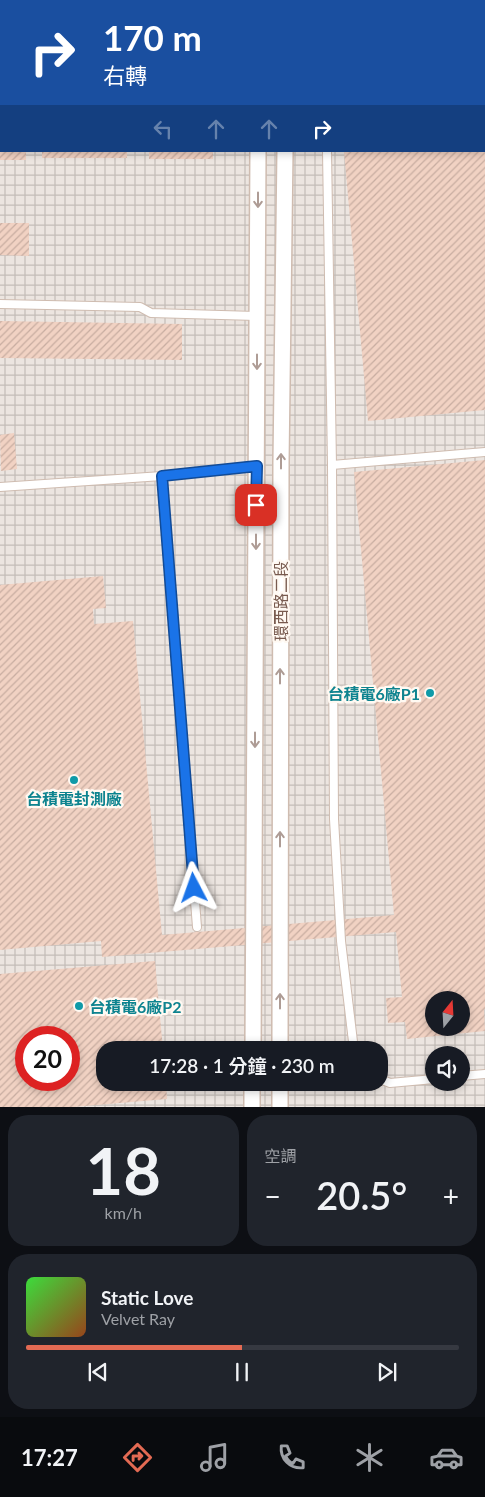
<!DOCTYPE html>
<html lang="zh-TW">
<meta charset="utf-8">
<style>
:root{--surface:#171b24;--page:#20242c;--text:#f1f3f6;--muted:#9ea1a6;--line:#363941;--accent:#e36a53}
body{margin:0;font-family:Lato,"Noto Sans TC",sans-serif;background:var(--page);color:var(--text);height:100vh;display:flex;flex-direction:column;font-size:19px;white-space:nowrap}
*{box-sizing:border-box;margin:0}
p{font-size:16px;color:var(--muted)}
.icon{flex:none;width:28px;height:28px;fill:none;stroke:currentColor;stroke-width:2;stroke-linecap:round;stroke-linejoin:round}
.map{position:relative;height:1107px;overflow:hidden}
.side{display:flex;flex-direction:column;gap:8px;padding:8px;background:#0d0f14;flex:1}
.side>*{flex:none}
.top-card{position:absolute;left:0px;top:0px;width:485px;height:152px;box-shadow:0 2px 8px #0003;background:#1a4fa0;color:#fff;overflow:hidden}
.needle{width:32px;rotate:18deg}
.buttons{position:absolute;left:425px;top:991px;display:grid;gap:10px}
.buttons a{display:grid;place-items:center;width:45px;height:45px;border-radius:50%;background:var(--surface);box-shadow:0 2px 8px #0003;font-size:25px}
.speed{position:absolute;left:15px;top:1026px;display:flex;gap:10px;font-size:25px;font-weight:700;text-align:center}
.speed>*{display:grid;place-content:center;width:65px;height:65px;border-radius:50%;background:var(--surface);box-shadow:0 2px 8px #0003;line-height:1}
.speed .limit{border:8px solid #d22;background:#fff;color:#111}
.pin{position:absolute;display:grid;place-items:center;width:42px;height:42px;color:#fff;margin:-21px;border-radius:10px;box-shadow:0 2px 8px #0006}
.me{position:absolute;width:55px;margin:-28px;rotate:356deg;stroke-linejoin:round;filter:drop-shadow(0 0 4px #0008)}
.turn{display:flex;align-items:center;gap:18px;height:105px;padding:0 20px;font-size:22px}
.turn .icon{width:65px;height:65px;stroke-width:2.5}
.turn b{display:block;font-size:35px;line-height:42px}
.lanes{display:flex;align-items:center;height:48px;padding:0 20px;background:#0003;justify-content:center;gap:25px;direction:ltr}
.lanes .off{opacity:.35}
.big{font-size:38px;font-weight:600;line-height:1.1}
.side .tile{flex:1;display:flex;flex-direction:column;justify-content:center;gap:8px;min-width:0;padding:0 18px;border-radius:20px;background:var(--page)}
.side .dial{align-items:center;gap:0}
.dial b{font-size:65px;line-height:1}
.song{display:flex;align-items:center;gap:15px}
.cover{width:60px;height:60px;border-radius:8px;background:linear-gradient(135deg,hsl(120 70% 55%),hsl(20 70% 35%))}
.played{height:5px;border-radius:2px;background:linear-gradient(90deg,var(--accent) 50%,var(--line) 50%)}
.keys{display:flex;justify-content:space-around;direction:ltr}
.heat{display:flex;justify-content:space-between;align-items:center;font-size:28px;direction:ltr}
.side .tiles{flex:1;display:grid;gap:8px;grid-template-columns:1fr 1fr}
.tile:last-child{grid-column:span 2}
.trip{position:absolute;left:96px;top:1041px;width:292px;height:50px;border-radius:20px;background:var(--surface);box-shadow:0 2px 8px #0003;font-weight:600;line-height:50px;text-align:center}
.tabs{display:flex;height:80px;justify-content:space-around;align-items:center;background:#090b0e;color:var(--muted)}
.tabs .icon{width:35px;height:35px}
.tabs .selected{color:var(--accent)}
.tabs b{font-size:22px;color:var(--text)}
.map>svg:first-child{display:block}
.industrial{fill:url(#industrial-grid);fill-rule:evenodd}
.building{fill:url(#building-hatch);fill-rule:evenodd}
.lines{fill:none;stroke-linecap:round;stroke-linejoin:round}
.service-casing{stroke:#cfbcb0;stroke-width:10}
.minor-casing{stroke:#cfbcb0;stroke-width:18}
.service{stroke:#fff;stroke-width:8}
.minor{stroke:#fff;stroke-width:15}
.oneway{stroke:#ae9c95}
.route-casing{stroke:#114b97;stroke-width:12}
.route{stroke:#1a73e8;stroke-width:9}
.culture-dot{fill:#0f9aa8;stroke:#fff9f2;stroke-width:2}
.labels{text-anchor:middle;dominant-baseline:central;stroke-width:4.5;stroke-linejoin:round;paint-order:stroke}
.street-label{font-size:16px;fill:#785a4e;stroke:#fff9f2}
.culture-label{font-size:16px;font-weight:bold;fill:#0d838f;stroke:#fff9f2;text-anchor:end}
</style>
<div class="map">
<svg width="485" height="1107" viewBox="0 0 485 1107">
<defs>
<pattern id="industrial-grid" width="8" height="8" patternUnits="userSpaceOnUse" patternTransform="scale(1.25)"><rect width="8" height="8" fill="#ece5e0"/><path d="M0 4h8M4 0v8" fill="none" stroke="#c4bdb8"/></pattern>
<pattern id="building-hatch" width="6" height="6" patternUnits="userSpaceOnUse" patternTransform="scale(1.25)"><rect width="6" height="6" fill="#f1d2c3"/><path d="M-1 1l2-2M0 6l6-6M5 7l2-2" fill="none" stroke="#c8ada1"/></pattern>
</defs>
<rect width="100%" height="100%" fill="#fcf4eb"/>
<!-- industrial -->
<path class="industrial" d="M0 0H485V1107H0ZM1 1H484V151H1ZM434 1000H461V1028H434ZM26 1038H69V1080H26ZM105 1050H380V1082H105ZM434 1055H461V1082H434Z"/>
<!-- building -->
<g class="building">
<rect x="0" y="151" width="26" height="9"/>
<rect x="42" y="151" width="85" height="7"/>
<rect x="149" y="151" width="64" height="8"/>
<path d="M344 151H485V410L368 421Z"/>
<path d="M0 223H29V256L0 255Z"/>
<path d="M0 321 182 324V360L0 358Z"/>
<path d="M14 433 17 469 1 471 0 435Z"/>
<path d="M485 460V1009H484L485 1031 407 1039 405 1022 388 1023 386 998 402 997 396 932 102 957 101 941 0 950V585L103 576 106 608 93 609 94 624 133 621 162 935 394 915 354 472ZM434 1000H461V1028H434Z"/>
<path d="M155 961 163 1050H105V1082H166L167 1099 73 1107H0V974ZM26 1038H69V1080H26Z"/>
</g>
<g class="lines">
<!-- service casing -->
<g class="service-casing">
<g id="service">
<path d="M0 60H1"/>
<path d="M484 80H485"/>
<path d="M327 151 332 465"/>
<path d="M0 304 140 307 151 313 257 316"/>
<path d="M162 476 197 927"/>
<path d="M0 487 162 476 257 466"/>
<path d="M354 1050 341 941 334 819 332 465 485 452"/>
<path d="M461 1076 485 1074"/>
<path d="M380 1079 390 1083 434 1079"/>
</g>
</g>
<!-- minor casing -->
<g class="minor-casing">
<g id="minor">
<path d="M285 0V1"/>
<path d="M259 1V0"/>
<path d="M253 1050 258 151"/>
<path d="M280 1050 281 462 285 151"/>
<path d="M252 1107V1082"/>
<path d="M280 1107V1082"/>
</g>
</g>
<!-- service -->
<use href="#service" class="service"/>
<!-- minor -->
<use href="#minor" class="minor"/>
</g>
<!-- one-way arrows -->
<defs><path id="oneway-shaft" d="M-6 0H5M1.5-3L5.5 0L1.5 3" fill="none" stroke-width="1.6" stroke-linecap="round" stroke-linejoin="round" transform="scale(1.25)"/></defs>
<g class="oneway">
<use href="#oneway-shaft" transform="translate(258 200) rotate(90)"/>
<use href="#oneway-shaft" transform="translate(257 362) rotate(90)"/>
<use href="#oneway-shaft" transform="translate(281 461) rotate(-90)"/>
<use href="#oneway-shaft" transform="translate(256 542) rotate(90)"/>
<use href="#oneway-shaft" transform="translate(280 676) rotate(-90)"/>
<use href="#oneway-shaft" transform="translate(255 740) rotate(90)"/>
<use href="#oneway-shaft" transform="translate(280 839) rotate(-90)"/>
<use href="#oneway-shaft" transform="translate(280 1001) rotate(-90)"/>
</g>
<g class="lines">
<!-- route casing -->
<g class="route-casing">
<path id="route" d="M194 888 162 476 257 466 256 505"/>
</g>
<!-- route -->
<use href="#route" class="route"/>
</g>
<!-- markers -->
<g class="culture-dot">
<circle cx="430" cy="693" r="5"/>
<circle cx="74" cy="780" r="5"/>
<circle cx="79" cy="1006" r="5"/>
</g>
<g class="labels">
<!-- street labels -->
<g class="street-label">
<text transform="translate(280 601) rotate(-90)">環西路二段</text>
</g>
<!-- culture labels -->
<g class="culture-label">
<text x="420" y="693">台積電6廠P1</text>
<text x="74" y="798" text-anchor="middle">台積電封測廠</text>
<text x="89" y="1006" text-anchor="start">台積電6廠P2</text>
</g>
</g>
</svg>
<div class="buttons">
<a><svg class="needle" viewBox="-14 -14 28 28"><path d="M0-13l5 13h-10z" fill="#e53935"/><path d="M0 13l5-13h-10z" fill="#9ea1a6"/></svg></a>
<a><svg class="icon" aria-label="sound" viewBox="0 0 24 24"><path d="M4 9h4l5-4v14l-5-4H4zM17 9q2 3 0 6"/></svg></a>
</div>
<div class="speed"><div class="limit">20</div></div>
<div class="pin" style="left:256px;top:505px;background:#d93025"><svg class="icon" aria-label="arrive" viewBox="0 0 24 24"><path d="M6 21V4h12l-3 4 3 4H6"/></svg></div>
<svg class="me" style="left:194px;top:888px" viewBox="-20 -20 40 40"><path d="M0-17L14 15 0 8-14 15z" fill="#1a73e8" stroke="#fff" stroke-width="4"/></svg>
<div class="trip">17:28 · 1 分鐘 · 230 m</div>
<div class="top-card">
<div class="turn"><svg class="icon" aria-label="right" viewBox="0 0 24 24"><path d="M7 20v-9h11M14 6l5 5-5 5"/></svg><div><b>170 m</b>右轉</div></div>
<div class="lanes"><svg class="icon off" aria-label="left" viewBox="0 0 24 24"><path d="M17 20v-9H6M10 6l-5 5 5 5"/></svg><svg class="icon off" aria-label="ahead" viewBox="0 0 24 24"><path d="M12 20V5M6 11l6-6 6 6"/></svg><svg class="icon off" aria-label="ahead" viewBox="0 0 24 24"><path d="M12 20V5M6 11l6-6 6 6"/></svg><svg class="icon" aria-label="right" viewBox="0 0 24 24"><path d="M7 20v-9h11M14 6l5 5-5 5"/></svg></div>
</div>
</div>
<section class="side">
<div class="tiles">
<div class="tile dial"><b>18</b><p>km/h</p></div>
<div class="tile"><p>空調</p>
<div class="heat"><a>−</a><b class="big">20.5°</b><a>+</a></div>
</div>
<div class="tile">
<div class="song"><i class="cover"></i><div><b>Static Love</b><p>Velvet Ray</p></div></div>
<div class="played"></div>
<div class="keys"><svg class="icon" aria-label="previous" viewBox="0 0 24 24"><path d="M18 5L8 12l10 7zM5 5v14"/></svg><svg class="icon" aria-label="pause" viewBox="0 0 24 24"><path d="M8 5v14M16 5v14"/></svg><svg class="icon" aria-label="next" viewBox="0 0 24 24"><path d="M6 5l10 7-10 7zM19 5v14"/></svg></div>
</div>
</div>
</section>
<nav class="tabs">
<b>17:27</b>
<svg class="icon selected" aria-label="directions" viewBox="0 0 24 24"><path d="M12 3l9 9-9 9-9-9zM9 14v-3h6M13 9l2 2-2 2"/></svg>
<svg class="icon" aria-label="music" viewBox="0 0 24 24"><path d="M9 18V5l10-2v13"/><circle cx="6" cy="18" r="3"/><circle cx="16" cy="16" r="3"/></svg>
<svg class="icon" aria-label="phone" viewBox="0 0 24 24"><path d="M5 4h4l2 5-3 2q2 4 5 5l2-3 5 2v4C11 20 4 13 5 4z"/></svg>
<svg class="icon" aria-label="climate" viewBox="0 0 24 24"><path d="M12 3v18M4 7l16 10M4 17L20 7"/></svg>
<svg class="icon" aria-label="car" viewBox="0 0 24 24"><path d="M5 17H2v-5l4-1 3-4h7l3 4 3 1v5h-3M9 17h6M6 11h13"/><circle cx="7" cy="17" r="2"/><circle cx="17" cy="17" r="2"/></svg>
</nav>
